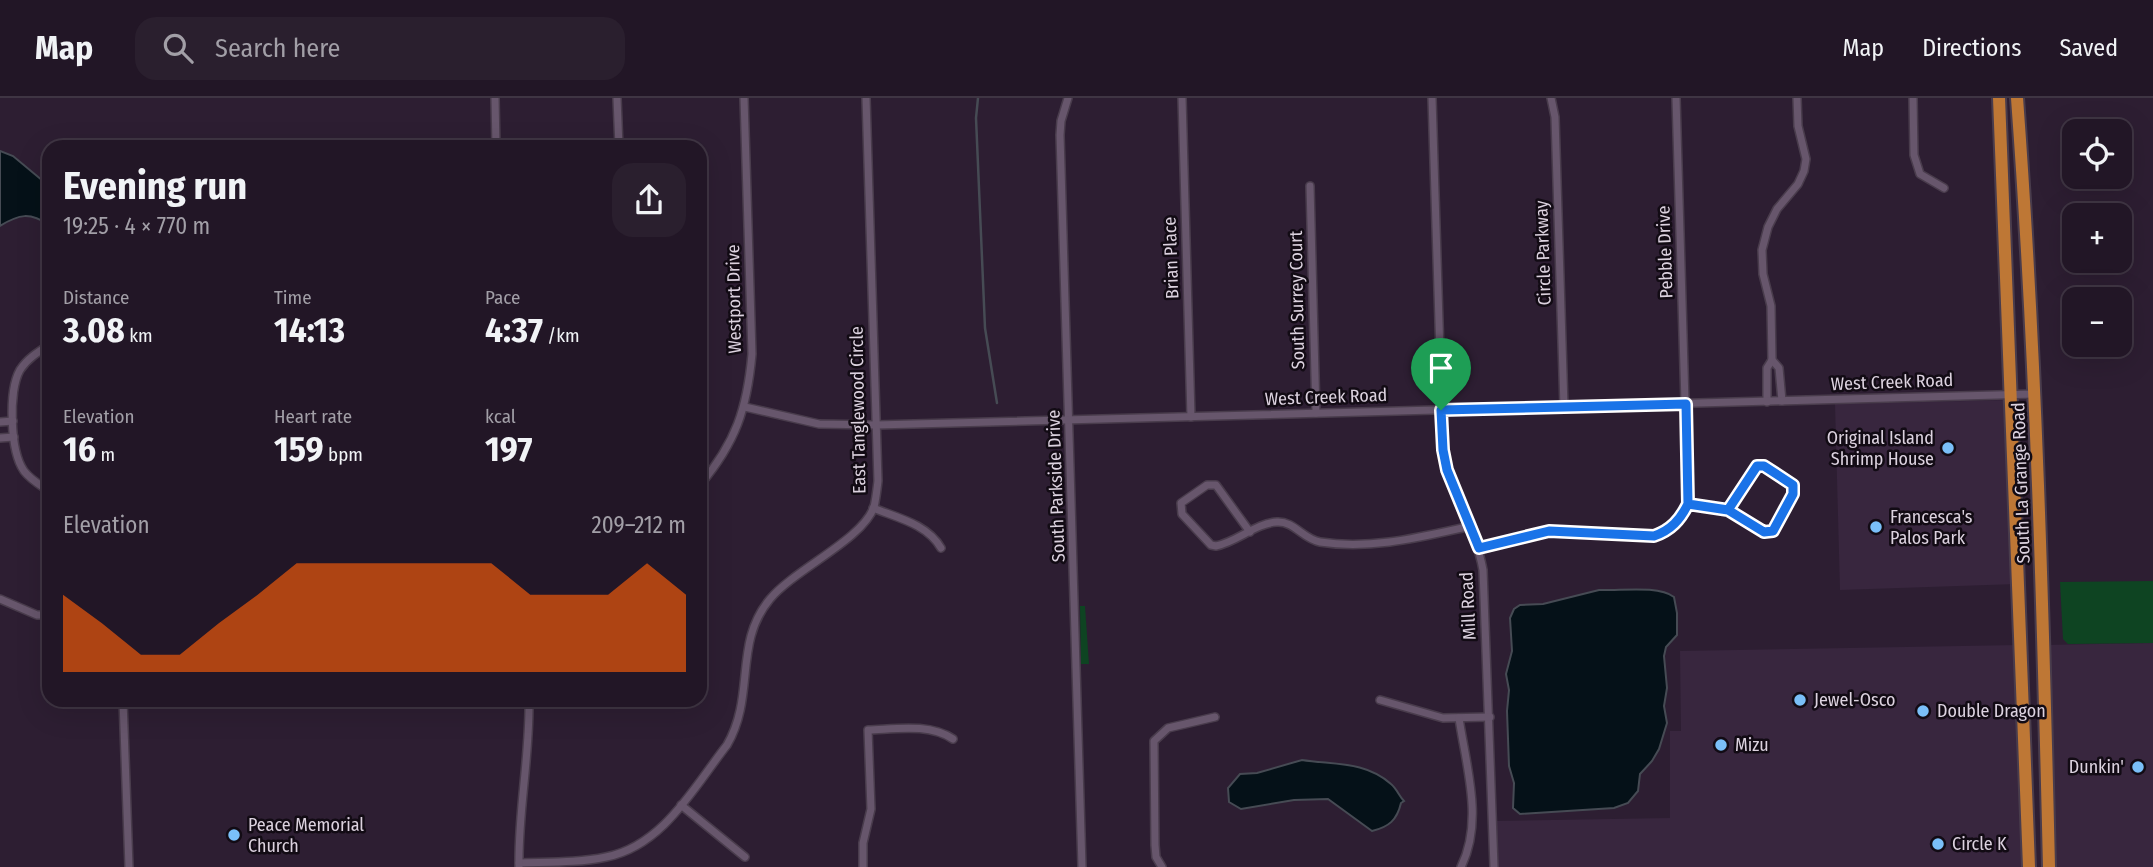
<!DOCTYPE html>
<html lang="en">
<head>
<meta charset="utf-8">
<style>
	body { margin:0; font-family:"Fira Sans Condensed",sans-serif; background:#2a1f2e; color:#f1f3f6; height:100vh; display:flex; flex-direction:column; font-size:26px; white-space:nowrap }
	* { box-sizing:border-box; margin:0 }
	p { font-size:23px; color:#a29fa7 }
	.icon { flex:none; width:38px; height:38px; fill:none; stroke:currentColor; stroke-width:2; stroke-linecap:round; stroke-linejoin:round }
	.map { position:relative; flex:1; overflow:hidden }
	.sheet { position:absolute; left:42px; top:42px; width:665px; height:567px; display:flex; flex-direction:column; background:#221626; border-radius:21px; box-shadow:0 7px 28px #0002,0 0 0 2px #3f3543 }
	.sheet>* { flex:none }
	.fabs { position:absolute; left:2062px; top:21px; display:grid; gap:14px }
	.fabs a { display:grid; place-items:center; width:70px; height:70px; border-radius:14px; background:#221626; box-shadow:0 7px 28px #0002,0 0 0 2px #3f3543; font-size:35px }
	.pin { position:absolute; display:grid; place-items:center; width:60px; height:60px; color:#fff; margin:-72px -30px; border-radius:50% 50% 50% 0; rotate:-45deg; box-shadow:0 0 7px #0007 }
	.pin .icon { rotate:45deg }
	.round { display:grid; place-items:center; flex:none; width:74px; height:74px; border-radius:21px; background:#2a1f2e }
	.overview { display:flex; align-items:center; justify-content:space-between; height:119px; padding:0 21px }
	h1 { font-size:38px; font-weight:700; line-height:52px }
	.metrics { display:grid; grid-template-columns:repeat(3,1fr); gap:10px; height:119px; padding:7px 21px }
	.metrics div { display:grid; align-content:center }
	.metrics b { font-size:35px; font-weight:700 }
	.metrics small { font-size:19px; font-weight:400 }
	.metrics p { font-size:19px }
	.chart { height:196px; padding:14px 21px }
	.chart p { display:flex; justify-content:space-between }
	.chart svg { width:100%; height:126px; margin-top:7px; fill:#ea580c; opacity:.7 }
	header { display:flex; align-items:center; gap:42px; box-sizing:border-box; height:98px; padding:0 35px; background:#221626; border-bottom:2px solid #3f3543 }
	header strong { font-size:33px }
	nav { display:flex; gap:38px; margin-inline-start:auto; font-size:24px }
	.search { width:490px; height:63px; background:#2a1f2e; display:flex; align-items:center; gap:18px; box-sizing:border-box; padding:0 24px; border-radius:21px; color:#a29fa7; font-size:26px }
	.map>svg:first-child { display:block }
</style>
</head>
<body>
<header>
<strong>Map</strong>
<div class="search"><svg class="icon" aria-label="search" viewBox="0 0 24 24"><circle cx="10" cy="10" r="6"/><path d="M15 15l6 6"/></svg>Search here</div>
<nav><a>Map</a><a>Directions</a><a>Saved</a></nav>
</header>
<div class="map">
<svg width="2153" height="769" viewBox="0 0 2153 769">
	<rect width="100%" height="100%" fill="#2d1e32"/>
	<g fill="#38263e">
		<path d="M2010,302l7,184 -177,6 -5,-186z"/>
		<path d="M2153,545v224h-102l-6,-222z"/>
		<path d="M2018,547l7,222h-527l-2,-46 174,-3v-87h11l-1,-80z"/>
	</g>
	<g fill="#0e4422">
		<path d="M2153,483v62l-85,1 -5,-5 -3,-57z"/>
		<path d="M1080,508h5l4,58h-8z"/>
	</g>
	<g fill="#051118" stroke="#464b54" stroke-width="2">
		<path d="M0,53l13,5 36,30v39c-19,-13 -30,-11 -49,1z"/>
		<path d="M1599,492c21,1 59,-5 75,7l3,16v22l-11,12 -2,9 3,32 -3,18 3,17 -8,26 -7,12 -12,13 -2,17 -10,12 -14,5 -94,6 -7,-6 1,-25 -5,-17 -2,-55 2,-21 -3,-16 6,-23 -2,-33 4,-9 6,-4 23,-1z"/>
		<path d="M1302,662c32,5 63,1 89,24 6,5 8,12 13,17l-3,2c-4,17 -12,24 -29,28l-44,-32 -34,1 -53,9 -12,-7 -1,-14 12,-14 17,-1z"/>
	</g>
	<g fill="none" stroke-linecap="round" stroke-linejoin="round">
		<path stroke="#464b54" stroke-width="2.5" d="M978,0l-2,20 9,210 12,75"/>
		<g stroke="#493c4c" stroke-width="10">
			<g id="minor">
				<path d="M495,0l1,49"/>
				<path d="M617,0l2,49"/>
				<path d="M1068,0l-7,23 -1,14 22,732"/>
				<path d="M1182,0l9,319"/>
				<path d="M1432,0l11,352c8,42 32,77 40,120l11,297"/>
				<path d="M1551,0l4,19 9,290"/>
				<path d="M1913,0l1,57 6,19 24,14"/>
				<path d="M1310,88l6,227"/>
				<path d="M49,247c-11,7 -22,14 -29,25 -12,21 -10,81 4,101 7,9 16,14 25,20"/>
				<path d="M1772,262l7,8 3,33"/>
				<path d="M1767,304v-34l5,-8 -1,-54 -8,-32 -1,-24 6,-23 9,-18 21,-25 6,-13 2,-12 -8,-33 -1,-28"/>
				<path d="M745,309l74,17 57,1 1159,-31"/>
				<path d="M0,324l13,-1"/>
				<path d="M0,340l14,-1"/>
				<path d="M700,387c36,-43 47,-76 52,-131l-8,-256"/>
				<path d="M1688,406l41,6 35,22 9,-1 20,-37v-9l-29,-19h-7l-28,44"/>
				<path d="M873,410c25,10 54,16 68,40"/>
				<path d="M1250,434l-34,-47h-9l-26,18 1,11 29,31 5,1c21,-4 40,-23 61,-24 17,-1 26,17 43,20 51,8 101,-5 151,-16"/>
				<path d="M1479,450l70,-17 106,5c16,-6 25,-16 33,-32l-12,-406"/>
				<path d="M0,501l37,16h12"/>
				<path d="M123,602l6,167"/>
				<path d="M1380,602l63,18 47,-1"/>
				<path d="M1459,620c7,48 25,103 2,149"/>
				<path d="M681,707l64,52"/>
				<path d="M519,765c29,-1 59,0 87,-6 57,-11 88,-70 121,-112 29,-50 6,-102 43,-146 25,-30 92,-59 104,-92 2,-8 3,-18 4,-26l-12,-383"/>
				<path d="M519,768c-1,-55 11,-110 10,-166"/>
				<path d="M863,769v-24l8,-34 -3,-79c28,-1 61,-7 85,9"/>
				<path d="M1162,769l-6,-10 -1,-12 -1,-104 14,-13 47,-11"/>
			</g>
		</g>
		<g stroke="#493c4c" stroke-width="16">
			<g id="trunk">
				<path d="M1999,0l30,769"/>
				<path d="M2017,0c19,256 26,512 32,769"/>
			</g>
		</g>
		<use href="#minor" stroke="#67566c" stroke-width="7"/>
		<use href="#trunk" stroke="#be7735" stroke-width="12"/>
	</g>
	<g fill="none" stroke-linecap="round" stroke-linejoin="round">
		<g stroke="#fff" stroke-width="14">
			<path id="route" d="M1441,312l2,40 4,20 32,78 70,-17 105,5c17,-6 26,-16 34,-32l40,6 29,-44h7l29,19v9l-20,37 -9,1 -36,-22 -40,-6 -2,-100 -245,6"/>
		</g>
		<use href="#route" stroke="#1a73e8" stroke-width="9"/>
	</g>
	<g fill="#7abff8" stroke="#120b14" stroke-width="2.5">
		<circle cx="1948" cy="350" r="7"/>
		<circle cx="1876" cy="429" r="7"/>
		<circle cx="1800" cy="602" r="7"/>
		<circle cx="1923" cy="613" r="7"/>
		<circle cx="1721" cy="647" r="7"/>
		<circle cx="2138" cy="669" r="7"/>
		<circle cx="234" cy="737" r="7"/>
		<circle cx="1938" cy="746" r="7"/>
	</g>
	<g text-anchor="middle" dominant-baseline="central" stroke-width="5" stroke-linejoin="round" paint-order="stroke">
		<g font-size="18" fill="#dcd2df" stroke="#120b14">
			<text transform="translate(1665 154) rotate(-92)">Pebble Drive</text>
			<text transform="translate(1543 155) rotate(-92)">Circle Parkway</text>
			<text transform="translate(1171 160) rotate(-92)">Brian Place</text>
			<text transform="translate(734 201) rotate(-91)">Westport Drive</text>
			<text transform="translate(1297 202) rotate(-91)">South Surrey Court</text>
			<text transform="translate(1892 284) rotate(-2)">West Creek Road</text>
			<text transform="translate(1326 299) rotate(-2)">West Creek Road</text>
			<text transform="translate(858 312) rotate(-91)">East Tanglewood Circle</text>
			<text transform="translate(2021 385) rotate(-92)">South La Grange Road</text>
			<text transform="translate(1056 388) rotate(-92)">South Parkside Drive</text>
			<text transform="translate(1468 508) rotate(-93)">Mill Road</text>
		</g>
		<g font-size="18" fill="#dcd2df" stroke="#120b14" text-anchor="start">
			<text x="1934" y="340" text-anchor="end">Original Island<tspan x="1934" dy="21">Shrimp House</tspan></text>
			<text x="1890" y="419">Francesca's<tspan x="1890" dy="21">Palos Park</tspan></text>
			<text x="1814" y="602">Jewel-Osco</text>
			<text x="1937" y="613">Double Dragon</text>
			<text x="1735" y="647">Mizu</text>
			<text x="2124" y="669" text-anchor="end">Dunkin'</text>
			<text x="248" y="727">Peace Memorial<tspan x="248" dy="21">Church</tspan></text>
			<text x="1952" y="746">Circle K</text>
		</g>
	</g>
</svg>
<div class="fabs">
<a><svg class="icon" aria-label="locate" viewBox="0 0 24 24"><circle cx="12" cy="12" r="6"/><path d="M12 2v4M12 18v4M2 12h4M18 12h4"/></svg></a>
<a>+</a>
<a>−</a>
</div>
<div class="pin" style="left:1441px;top:312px;background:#1e9e55"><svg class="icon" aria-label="arrive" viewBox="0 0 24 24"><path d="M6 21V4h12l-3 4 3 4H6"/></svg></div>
<section class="sheet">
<div class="overview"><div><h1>Evening run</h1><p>19:25 · 4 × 770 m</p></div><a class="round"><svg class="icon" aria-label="share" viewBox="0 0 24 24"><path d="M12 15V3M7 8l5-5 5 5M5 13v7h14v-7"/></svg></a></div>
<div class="metrics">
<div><p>Distance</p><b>3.08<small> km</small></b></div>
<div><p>Time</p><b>14:13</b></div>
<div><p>Pace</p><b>4:37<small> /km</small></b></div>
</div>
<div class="metrics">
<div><p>Elevation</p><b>16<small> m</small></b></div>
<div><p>Heart rate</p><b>159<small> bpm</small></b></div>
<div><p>kcal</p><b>197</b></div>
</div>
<div class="chart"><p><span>Elevation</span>209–212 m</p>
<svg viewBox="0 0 160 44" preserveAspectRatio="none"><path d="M0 44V17L10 27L20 38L30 38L40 27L50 17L60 6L70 6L80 6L90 6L100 6L110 6L120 17L130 17L140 17L150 6L160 17V44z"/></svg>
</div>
</section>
</div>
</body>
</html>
